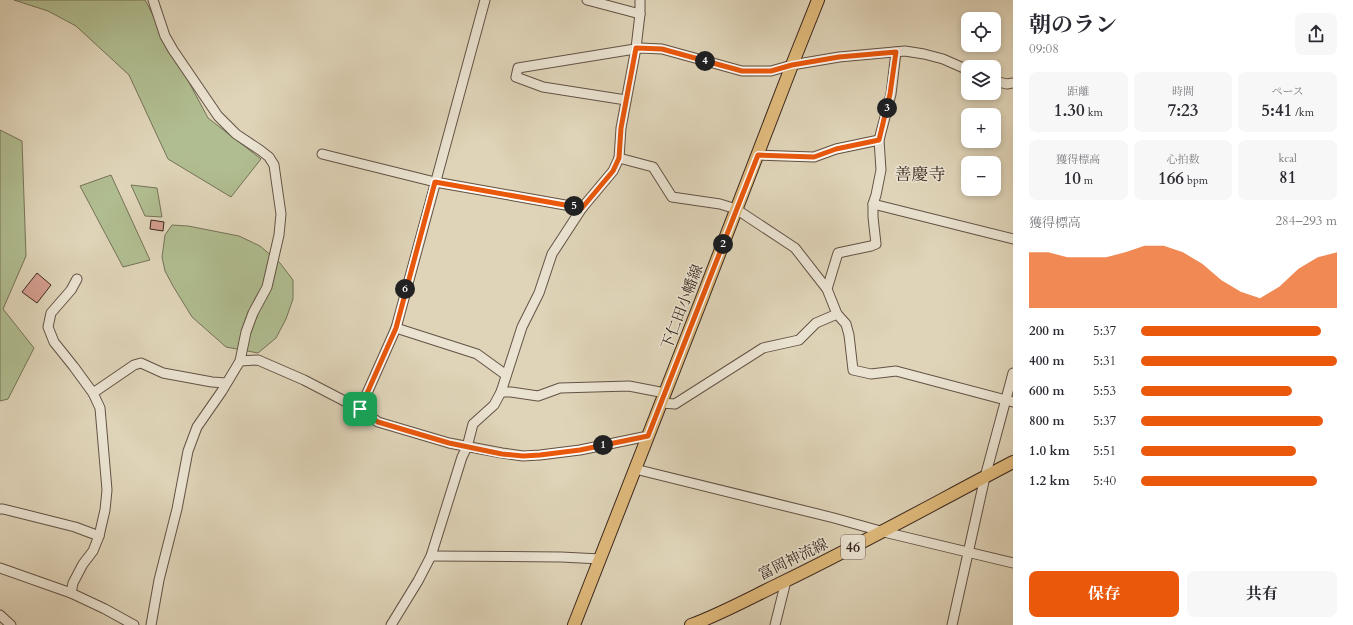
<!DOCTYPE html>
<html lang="ja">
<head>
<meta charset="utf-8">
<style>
	body { margin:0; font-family:Cardo,"Noto Serif JP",serif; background:#f7f7f7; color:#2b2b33; height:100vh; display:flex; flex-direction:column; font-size:15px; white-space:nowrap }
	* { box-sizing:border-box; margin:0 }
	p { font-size:13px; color:#7c7c81 }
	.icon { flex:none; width:22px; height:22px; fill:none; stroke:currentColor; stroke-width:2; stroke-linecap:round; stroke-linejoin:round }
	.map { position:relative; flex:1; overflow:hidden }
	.panel { display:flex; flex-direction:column; background:#fff; width:340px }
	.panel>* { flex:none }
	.tools { position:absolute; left:961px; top:12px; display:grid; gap:8px }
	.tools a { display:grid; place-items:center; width:40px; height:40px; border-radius:8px; background:#fff; box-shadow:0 2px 6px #0003; font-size:20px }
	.pin { position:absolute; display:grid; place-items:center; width:34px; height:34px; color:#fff; margin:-17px; border-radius:8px; box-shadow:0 2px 6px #0006 }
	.km { position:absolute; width:20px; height:20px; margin:-10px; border-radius:50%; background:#222; color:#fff; font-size:11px; line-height:20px; text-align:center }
	.round { display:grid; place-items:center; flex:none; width:42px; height:42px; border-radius:8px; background:#f7f7f7 }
	.overview { display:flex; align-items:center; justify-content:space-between; height:68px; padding:0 16px }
	h1 { font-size:22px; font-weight:700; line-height:30px }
	.figures { display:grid; grid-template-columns:repeat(3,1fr); gap:6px; height:68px; padding:4px 16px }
	.figures div { display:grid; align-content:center; border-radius:8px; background:#f7f7f7; text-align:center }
	.figures b { font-size:17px; font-weight:700 }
	.figures small { font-size:11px; font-weight:400 }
	.figures p { font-size:11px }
	.chart { height:112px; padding:8px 16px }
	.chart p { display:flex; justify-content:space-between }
	.chart svg { width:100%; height:72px; margin-top:4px; fill:#ea580c; opacity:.7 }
	.action { display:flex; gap:8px; margin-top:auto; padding:8px 16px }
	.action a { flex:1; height:46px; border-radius:8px; background:#ea580c; color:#fff; font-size:16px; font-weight:700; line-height:46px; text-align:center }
	.action a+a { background:#f7f7f7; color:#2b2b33 }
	ul { padding:0 16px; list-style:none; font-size:13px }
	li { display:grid; grid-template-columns:64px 48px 1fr; align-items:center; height:30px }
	li i { height:10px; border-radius:5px; background:#ea580c }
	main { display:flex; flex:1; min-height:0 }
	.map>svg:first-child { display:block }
</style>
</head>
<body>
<main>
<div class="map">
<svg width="1013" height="625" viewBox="0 0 1013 625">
	<rect width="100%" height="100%" fill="#dfd4b8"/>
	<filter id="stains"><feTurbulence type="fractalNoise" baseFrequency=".005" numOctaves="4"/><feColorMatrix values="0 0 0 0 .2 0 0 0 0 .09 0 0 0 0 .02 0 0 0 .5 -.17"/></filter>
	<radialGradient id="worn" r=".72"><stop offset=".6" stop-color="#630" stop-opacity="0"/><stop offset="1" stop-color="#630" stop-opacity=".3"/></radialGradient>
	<g fill="#b0bd90" stroke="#757258">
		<path d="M14,0h131l63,118 53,41 -30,38 -63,-38 -39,-84 -53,-49 -28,-15z"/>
		<path d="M0,130l22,11 4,115 -23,53 31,39 -26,51 -8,2z"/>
		<path d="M111,175l39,85 -27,7 -43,-81z"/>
		<path d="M131,185l26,3 5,29 -17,-1z"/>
		<path d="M172,225l16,1 51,10 21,10 20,17 13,17v19l-7,20 -10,19 -18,15 -32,-6 -34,-30 -19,-31 -8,-15 -3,-14 3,-22z"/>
	</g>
	<g fill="#d59e90" stroke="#3a271f">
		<path d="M151,220l13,2 -1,9 -13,-2z"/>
		<path d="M37,273l14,12 -14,18 -15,-11z"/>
	</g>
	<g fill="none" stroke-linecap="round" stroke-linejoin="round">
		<g stroke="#635245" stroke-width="11">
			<g id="minor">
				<path d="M587,0l53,14"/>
				<path d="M994,81l13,3 6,-1"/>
				<path d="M626,100l-83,-13 -27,-10 2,-9 123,-20 21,1 80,22h29l21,-6 47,-8 66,-6 19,3 19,5 25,11"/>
				<path d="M322,154l113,28 147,26"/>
				<path d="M758,155l56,2 22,-8 43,-9"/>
				<path d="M619,158l34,9 19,30 48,7 16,5 59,39 32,41 10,25 9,10 3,11 4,35 18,4 25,-3 117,31"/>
				<path d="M873,204l140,35"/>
				<path d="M827,289l11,-36 33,-7 5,-2 -3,-27v-13l3,-9 5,-25 -2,-30 12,-46 5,-42"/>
				<path d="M396,328l81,26 29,21"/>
				<path d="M240,361l18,-1 46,20 56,29 18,13 71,21 53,10 21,3 17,-1 40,-5 68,-14"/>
				<path d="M501,392h10l27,4 22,-8 69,-2 36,7"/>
				<path d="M93,393l41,-28 7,-2 22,10 49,9 14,1"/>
				<path d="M661,403l14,1 88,-56 36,-8 17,-17 21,-9"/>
				<path d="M360,409l36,-81 89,-328"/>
				<path d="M635,469l199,49 50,14 129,31"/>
				<path d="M0,509h3l72,18 24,9"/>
				<path d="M431,556l130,1 39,2"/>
				<path d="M0,568l71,25 34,16 29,16"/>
				<path d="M71,593l2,-10 10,-19 10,-13 6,-15 6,-26 2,-20 -7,-82 -7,-15 -19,-26 -20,-25 -6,-15 3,-14 20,-23 6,-11"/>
				<path d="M0,615l11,10"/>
				<path d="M151,625l8,-45 18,-71 11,-58 9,-24 25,-36 18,-30 6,-29 7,-19 14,-26 12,-52 2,-21 -7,-49 -5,-8 -9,-7 -24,-16 -18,-18 -45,-66 -8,-14 -12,-36"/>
				<path d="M391,625l27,-44 13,-25 31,-99 5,-10 6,-23 21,-19 7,-13 21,-65 17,-34 13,-39 30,-46 31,-37 6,-13 2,-30 15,-80 4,-34v-14"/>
				<path d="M775,625l11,-44"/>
				<path d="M952,625l33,-148 28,-104"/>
			</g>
		</g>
		<g stroke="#3a271f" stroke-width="14">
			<g id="major">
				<path d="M574,625l127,-324 91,-236 26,-65"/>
				<path d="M691,625c30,-11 59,-27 88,-41 79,-38 156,-81 234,-122"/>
			</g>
		</g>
		<use href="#minor" stroke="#eae3d1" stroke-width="9"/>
		<use href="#major" stroke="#e0ba7c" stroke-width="12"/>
	</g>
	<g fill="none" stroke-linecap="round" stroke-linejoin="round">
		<g stroke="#fff" stroke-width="8">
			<path id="route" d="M636,48l26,1 80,22h29l21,-6 47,-8 57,-5 -6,42 -11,46 -43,9 -22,8 -56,-2 -110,281 -68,14 -40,5 -17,1 -21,-2 -53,-11 -71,-21 -18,-13 36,-81 39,-146 147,26 31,-37 6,-13 2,-30z"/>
		</g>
		<use href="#route" stroke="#ea580c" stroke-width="5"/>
	</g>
	<g text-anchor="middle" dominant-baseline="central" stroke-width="3" stroke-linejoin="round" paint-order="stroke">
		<rect fill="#eae3d1" stroke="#6f5f54" stroke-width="1" x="841" y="535" width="24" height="24" rx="3"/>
		<g font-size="14" font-weight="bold" fill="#3a271f">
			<text x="853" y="547">46</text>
		</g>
		<g font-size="15" fill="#3a271f" stroke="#eae3d1">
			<text transform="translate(682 307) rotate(-69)">下仁田小幡線</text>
			<text transform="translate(793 559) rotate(-26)">富岡神流線</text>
		</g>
		<g font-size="17" fill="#3a271f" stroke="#eae3d1">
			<text x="920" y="174">善慶寺</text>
		</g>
	</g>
	<rect width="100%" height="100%" filter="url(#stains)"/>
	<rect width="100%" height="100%" fill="url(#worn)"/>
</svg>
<div class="tools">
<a><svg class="icon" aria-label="locate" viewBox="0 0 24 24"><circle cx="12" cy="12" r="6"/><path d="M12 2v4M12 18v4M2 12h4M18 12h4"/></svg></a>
<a><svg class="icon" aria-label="layers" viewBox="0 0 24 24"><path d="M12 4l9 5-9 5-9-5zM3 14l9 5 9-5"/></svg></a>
<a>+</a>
<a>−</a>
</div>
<div class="pin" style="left:360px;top:409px;background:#1e9e55"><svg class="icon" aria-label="arrive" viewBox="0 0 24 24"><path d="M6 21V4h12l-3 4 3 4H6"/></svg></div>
<b class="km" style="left:603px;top:445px">1</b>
<b class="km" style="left:723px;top:244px">2</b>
<b class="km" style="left:887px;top:108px">3</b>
<b class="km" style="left:705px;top:61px">4</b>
<b class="km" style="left:574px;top:206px">5</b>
<b class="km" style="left:405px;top:289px">6</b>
</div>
<section class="panel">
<div class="overview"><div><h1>朝のラン</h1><p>09:08</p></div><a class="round"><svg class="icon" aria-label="share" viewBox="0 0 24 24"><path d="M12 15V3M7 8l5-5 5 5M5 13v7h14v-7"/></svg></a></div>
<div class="figures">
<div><p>距離</p><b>1.30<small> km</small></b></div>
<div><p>時間</p><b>7:23</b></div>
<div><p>ペース</p><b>5:41<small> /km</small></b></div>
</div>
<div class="figures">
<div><p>獲得標高</p><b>10<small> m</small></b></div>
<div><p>心拍数</p><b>166<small> bpm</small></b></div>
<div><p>kcal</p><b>81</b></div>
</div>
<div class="chart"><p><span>獲得標高</span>284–293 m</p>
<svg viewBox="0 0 160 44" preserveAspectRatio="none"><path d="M0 44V10L10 10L20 13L30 13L40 13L50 10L60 6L70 6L80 10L90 17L100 27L110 34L120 38L130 31L140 20L150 13L160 10V44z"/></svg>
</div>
<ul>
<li><b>200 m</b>5:37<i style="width:92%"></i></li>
<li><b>400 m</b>5:31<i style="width:100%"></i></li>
<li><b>600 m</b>5:53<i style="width:77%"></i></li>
<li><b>800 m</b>5:37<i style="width:93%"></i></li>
<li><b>1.0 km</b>5:51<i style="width:79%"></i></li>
<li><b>1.2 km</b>5:40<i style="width:90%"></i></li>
</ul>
<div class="action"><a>保存</a><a>共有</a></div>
</section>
</main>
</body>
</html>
